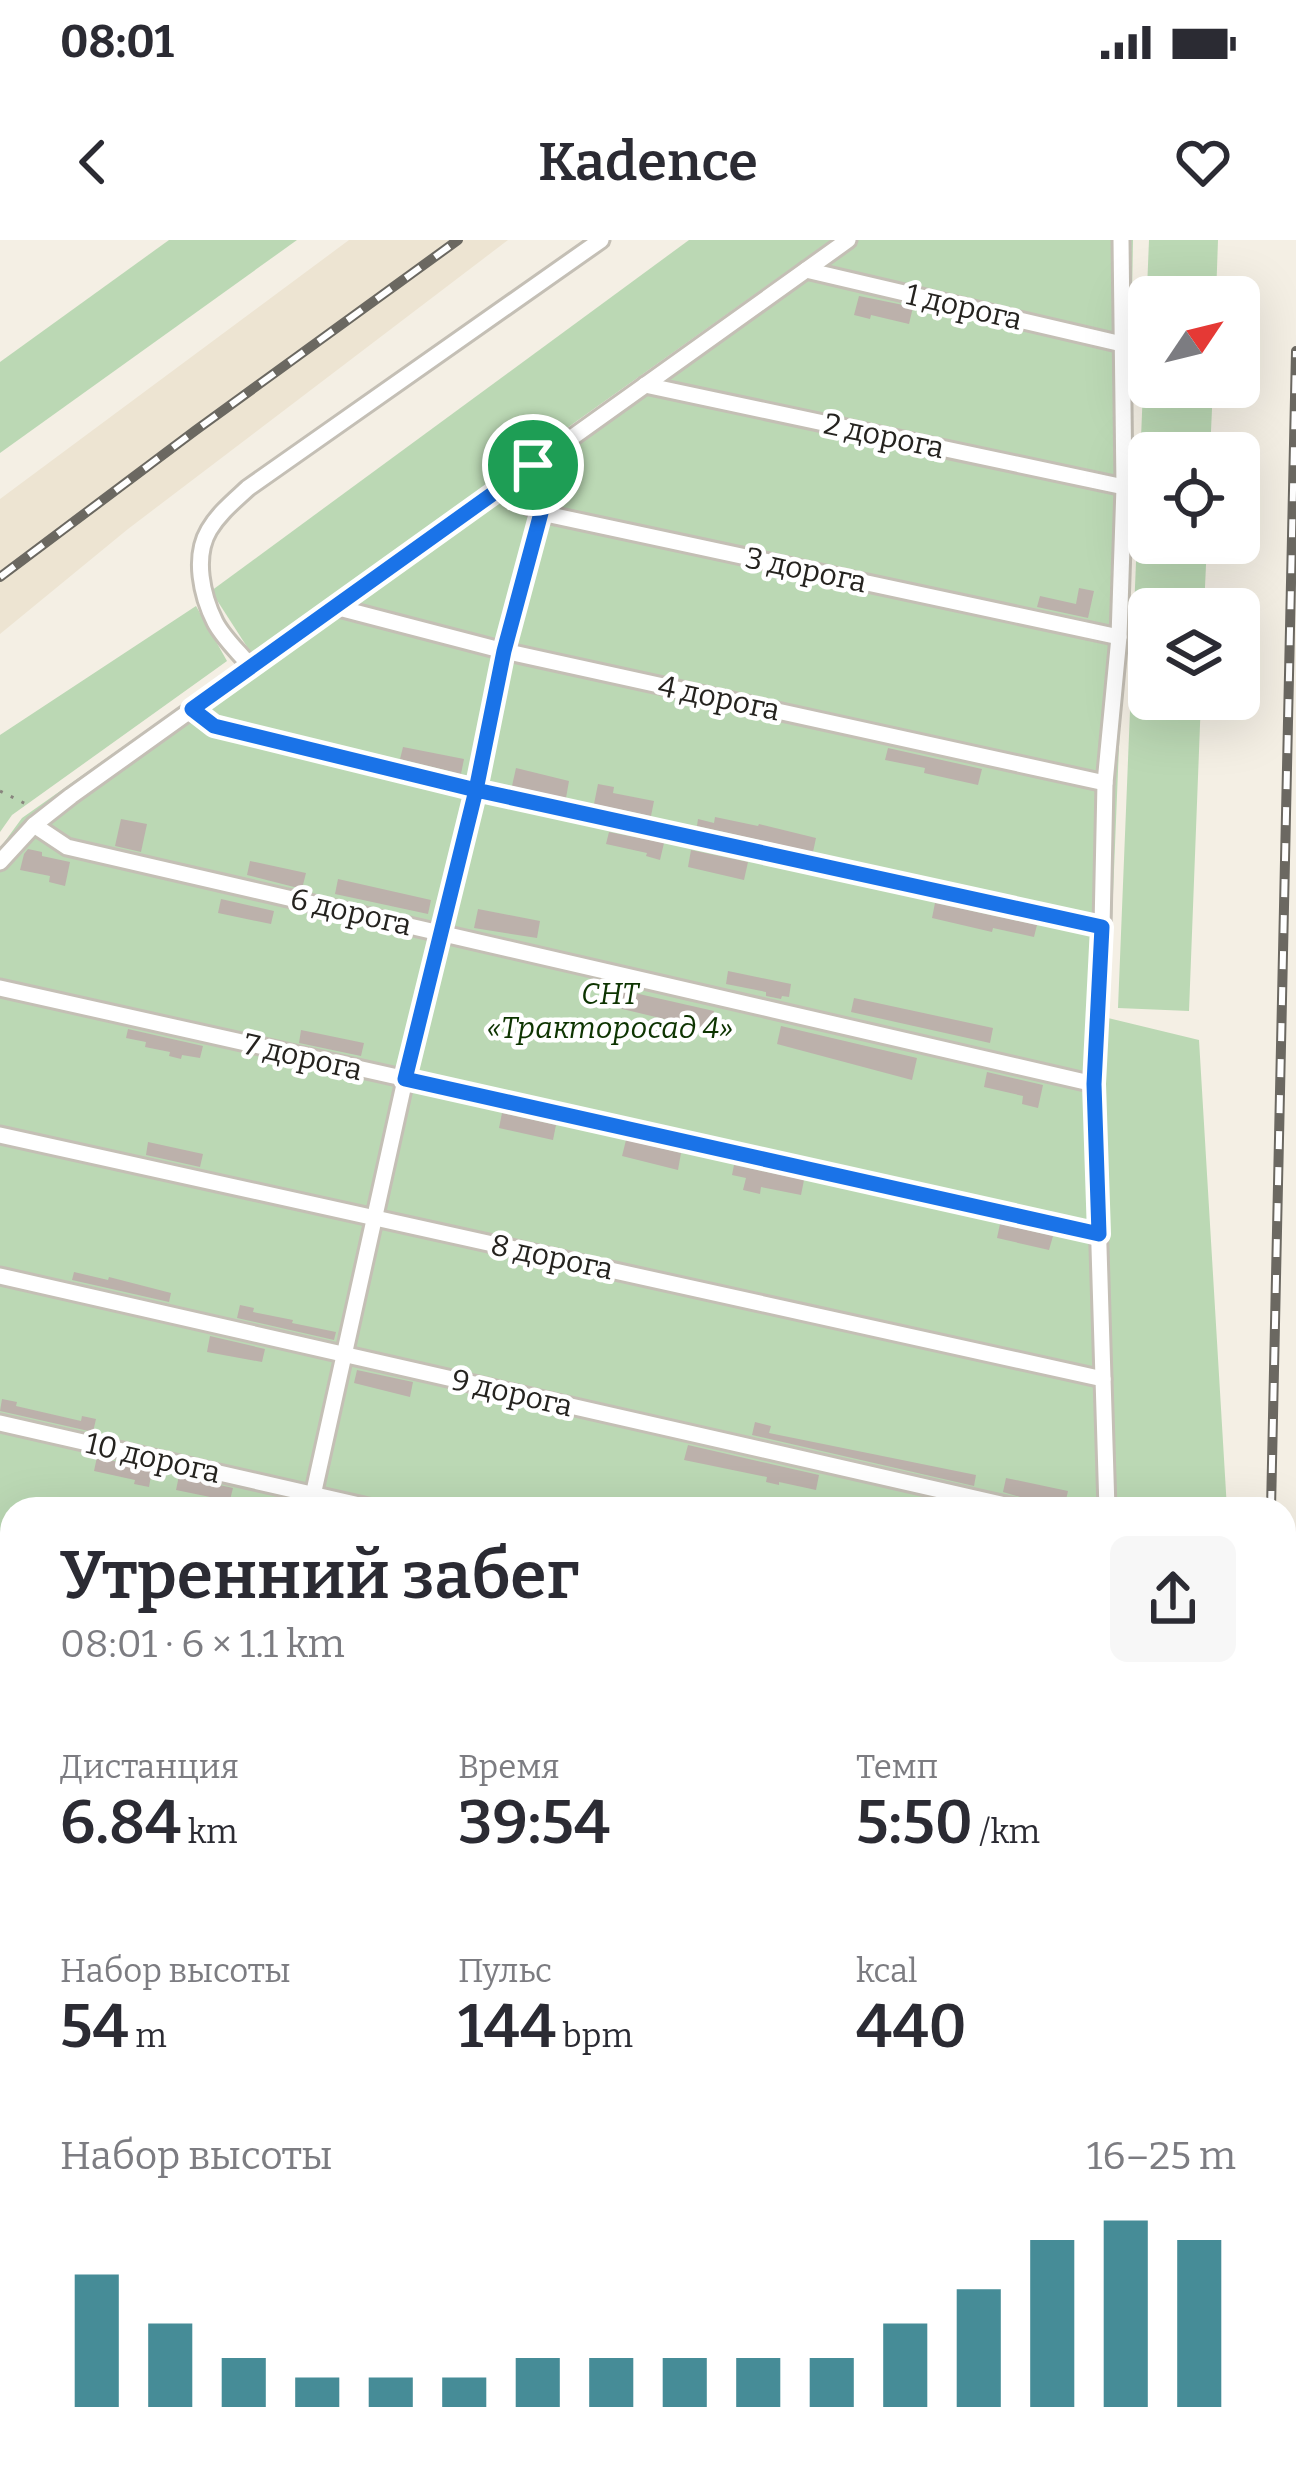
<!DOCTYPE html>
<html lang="ru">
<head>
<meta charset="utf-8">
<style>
	body { margin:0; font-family:Bitter,serif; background:#f7f7f7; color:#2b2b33; height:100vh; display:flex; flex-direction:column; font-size:45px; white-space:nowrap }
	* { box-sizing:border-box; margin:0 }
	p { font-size:39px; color:#7c7c81 }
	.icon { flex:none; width:66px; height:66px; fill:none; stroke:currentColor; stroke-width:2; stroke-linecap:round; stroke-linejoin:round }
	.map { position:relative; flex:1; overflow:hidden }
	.side { position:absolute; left:0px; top:1257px; width:1296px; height:972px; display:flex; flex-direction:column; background:#fff; border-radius:36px 36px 0 0; box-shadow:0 12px 48px #0002 }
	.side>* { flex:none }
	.needle { width:78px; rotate:55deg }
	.fabs { position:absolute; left:1128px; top:36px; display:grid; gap:24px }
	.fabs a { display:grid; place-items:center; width:132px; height:132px; border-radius:18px; background:#fff; box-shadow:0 12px 48px #0002; font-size:60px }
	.pin { position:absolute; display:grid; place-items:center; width:102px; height:102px; color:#fff; margin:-51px; border:6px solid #fff; border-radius:50%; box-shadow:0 3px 12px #0007 }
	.round { display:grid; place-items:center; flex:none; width:126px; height:126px; border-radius:18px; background:#f7f7f7 }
	.headline { display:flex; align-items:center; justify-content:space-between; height:204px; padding:0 60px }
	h1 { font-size:66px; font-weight:600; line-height:90px }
	.figures { display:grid; grid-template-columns:repeat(3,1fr); gap:18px; height:204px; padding:12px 60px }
	.figures div { display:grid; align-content:center }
	.figures b { font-size:60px; font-weight:600 }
	.figures small { font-size:33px; font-weight:400 }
	.figures p { font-size:33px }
	.chart { height:336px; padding:24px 60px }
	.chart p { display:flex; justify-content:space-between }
	.chart svg { width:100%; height:216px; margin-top:12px; stroke:#468c97; stroke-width:6 }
	.status { display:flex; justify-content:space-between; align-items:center; height:84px; padding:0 60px; background:#fff; direction:ltr }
	.status svg { height:33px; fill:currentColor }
	header { display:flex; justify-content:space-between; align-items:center; height:156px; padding:0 60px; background:#fff; font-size:54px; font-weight:600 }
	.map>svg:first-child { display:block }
</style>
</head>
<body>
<div class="status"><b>08:01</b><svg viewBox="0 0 49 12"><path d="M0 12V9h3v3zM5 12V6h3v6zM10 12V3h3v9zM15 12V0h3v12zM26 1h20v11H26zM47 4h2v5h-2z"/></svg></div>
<header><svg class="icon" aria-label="back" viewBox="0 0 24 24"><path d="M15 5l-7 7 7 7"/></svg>Kadence<svg class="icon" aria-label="heart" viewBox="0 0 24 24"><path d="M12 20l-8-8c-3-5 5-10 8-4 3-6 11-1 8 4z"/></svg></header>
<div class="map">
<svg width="1296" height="2229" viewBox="0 0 1296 2229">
	<rect width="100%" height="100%" fill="#f4efe4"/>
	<path fill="#ede4d2" d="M349,0h159l-380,289 -128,105v-135z"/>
	<g fill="#bbd8b4">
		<path d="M169,0h128l-297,213v-91z"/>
		<path d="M689,0h142l-580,413 -40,-62z"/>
		<path d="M840,0h293l-5,284 -20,494 91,22 28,469h-1215v948h1208v12h-1220v-1621l22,-30z"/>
		<path d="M1149,0h69l-2,57h-67v90h64l-3,66h-61v90h58l-3,66h-55v90h52l-12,312 -71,-3z"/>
		<path d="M196,366l31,55 -215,154 -12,17v-97z"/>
	</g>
	<g fill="#bcb1ab">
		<path d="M859,56l54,11 -4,17 -38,-9 -1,4 -16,-4z"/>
		<path d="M1079,348l15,3 -6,27 -51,-11 3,-11 36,8z"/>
		<path d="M403,507l61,12 -3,15 -61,-15z"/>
		<path d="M888,508l94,21 -4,16 -54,-12 1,-5 -40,-8z"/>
		<path d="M516,528l53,13 -3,17 -54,-12z"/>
		<path d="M598,544l16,3 -1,6 41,8 -3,15 -57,-12z"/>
		<path d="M715,577l43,9 1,-2 57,14 -3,14 -116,-26 1,-7 16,4z"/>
		<path d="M121,579l26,5 -6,28 -26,-6z"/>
		<path d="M609,592l55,11 -4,17 -14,-4 1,-3 -41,-9z"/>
		<path d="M28,609l14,3v4l28,6 -5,24 -16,-4 1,-6 -30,-6 4,-16z"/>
		<path d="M691,610l57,12 -4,18 -56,-13z"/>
		<path d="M250,621l56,12 -4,16 -55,-14z"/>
		<path d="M338,639l93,21 -3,14 -93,-20z"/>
		<path d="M221,659l53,12 -3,13 -53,-11z"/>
		<path d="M935,663l102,22 -3,12 -41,-9 -1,4 -60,-14z"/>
		<path d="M478,669l62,12 -3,17 -63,-10z"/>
		<path d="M728,731l63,13 -2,13 -7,-1 -1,3 -15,-3v-4l-40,-8z"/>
		<path d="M617,749l97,22 -4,19 -96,-23z"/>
		<path d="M854,758l139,30 -3,15 -139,-31z"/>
		<path d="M781,786l136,32 -5,22 -135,-36z"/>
		<path d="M128,789l75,17 -3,12 -18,-3 -1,4 -12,-3 1,-4 -25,-5 1,-5 -20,-4z"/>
		<path d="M301,790l63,13 -3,13 -62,-13z"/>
		<path d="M987,832l56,13 -5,23 -16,-4 1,-8 -39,-9z"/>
		<path d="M502,873l54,12 -3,15 -54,-12z"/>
		<path d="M626,900l55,13 -3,17 -56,-14z"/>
		<path d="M148,902l55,12 -3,13 -54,-12z"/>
		<path d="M734,925l70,15 -3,15 -40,-8 -1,7 -17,-4 3,-12 -14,-3z"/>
		<path d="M1000,984l53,12 -4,14 -52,-12z"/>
		<path d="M74,1032l34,8 1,-3 62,16 -2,9 -97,-22z"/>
		<path d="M240,1065l14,3 -1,4 40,8 -1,3 44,9 -2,8 -97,-22z"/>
		<path d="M210,1096l55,13 -3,13 -55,-10z"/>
		<path d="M357,1130l56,12 -3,15 -56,-14z"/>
		<path d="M2,1159l15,3 -1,4 65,15 1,-5 14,3 -3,13 -93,-21z"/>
		<path d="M755,1182l16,4 -2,7 207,42 -2,11 -222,-51z"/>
		<path d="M688,1205l131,30 -3,15 -37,-8v3l-13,-3 1,-5 -83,-17z"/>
		<path d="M97,1217l55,13 -3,17 -15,-3 1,-4 -41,-9z"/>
		<path d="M179,1236l54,12 -4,16 -14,-3v-3l-39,-8z"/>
		<path d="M1006,1238l62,13 -4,18 -27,-4 -2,4 -5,-9 -27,-8z"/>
	</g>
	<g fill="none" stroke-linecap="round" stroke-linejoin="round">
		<g stroke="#c4bfb5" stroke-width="14">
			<path id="service" d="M0,2221l34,8"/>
		</g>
		<g stroke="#c4bfb5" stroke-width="21">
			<g id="minor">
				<path d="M806,30l316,74"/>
				<path d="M645,145l479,102"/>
				<path d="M499,249l42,24 578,124"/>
				<path d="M335,367l169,44 601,132"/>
				<path d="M251,427c-11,-14 -28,-29 -36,-45 -13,-26 -22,-65 -6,-92 10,-17 25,-29 39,-42l353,-248"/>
				<path d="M192,469l22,17 261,64 627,137"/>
				<path d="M34,585l33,22 1027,237"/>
				<path d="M0,622l34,-37 37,-29 777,-556"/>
				<path d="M0,748l1099,246"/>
				<path d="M0,895l1103,244"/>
				<path d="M0,1036l1023,233"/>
				<path d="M0,1183l377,86"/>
				<path d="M310,1269l95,-429 70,-290 29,-139 37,-138 -8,-48"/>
				<path d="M1107,1269l-13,-425 8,-157 3,-144 14,-146 5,-150 -3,-247"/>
				<path d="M0,1331l12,3"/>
				<path d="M0,1484l12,2"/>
				<path d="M0,1637l12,3"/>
				<path d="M0,1784l12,3"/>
				<path d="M0,1930l12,2"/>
				<path d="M0,2075l12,3"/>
				<path d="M628,2217l53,12"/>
				<path d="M1085,2217v12"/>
				<path d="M90,2229l3,-12"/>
			</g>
		</g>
		<path stroke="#89857e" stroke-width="3" stroke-dasharray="3 9" stroke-linecap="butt" d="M0,551l30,15"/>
		<use href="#service" stroke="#fff" stroke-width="8"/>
		<use href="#minor" stroke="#fff" stroke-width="15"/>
		<g stroke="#6b6861" stroke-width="10">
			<g id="rail">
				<path d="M0,337l196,-147 262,-190"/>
				<path d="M1271,1269l25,-1158"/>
				<path d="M1253,2229v-12"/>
			</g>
		</g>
		<use href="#rail" stroke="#fff" stroke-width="6" stroke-dasharray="18" stroke-linecap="butt"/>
	</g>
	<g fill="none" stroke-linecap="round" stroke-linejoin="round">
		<g stroke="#fff" stroke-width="24">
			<path id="route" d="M533,225l-341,244 22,17 262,64 -71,289 694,155 -5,-150 8,-157 -626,-137 28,-139 37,-138 -8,-48"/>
		</g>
		<use href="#route" stroke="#1a73e8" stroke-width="15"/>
	</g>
	<g text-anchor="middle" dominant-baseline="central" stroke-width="9" stroke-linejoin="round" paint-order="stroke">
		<g font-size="30" fill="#25231f" stroke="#fff">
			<text transform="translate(964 67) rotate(13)">1 дорога</text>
			<text transform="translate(884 196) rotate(12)">2 дорога</text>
			<text transform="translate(806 330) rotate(12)">3 дорога</text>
			<text transform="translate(719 458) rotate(12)">4 дорога</text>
			<text transform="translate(351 672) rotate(13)">6 дорога</text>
			<text transform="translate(303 817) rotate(13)">7 дорога</text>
			<text transform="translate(552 1017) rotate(12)">8 дорога</text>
			<text transform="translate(512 1153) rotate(13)">9 дорога</text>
			<text transform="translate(153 1218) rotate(13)">10 дорога</text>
		</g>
		<g font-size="30" font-style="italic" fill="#0d3401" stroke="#fff">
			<text x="610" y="754">СНТ<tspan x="610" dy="34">«Тракторосад 4»</tspan></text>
		</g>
	</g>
</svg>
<div class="fabs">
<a><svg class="needle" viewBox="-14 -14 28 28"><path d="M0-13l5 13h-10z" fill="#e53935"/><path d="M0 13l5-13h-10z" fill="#7c7c81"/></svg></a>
<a><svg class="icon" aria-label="locate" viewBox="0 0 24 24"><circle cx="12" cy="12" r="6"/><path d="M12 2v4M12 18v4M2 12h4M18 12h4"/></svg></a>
<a><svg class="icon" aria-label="layers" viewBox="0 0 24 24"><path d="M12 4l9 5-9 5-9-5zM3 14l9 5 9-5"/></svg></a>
</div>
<div class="pin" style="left:533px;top:225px;background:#1e9e55"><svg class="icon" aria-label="arrive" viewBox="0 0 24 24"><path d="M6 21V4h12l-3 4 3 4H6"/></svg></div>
<section class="side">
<div class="headline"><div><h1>Утренний забег</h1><p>08:01 · 6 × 1.1 km</p></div><a class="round"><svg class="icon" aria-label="share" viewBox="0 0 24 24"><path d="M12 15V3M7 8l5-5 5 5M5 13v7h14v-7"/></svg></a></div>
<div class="figures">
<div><p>Дистанция</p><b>6.84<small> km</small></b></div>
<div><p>Время</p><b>39:54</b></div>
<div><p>Темп</p><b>5:50<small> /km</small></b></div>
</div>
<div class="figures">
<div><p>Набор высоты</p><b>54<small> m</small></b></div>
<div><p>Пульс</p><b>144<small> bpm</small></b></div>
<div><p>kcal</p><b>440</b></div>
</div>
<div class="chart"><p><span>Набор высоты</span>16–25 m</p>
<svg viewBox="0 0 160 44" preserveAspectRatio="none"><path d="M5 44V17M15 44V27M25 44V34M35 44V38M45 44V38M55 44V38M65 44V34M75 44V34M85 44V34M95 44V34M105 44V34M115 44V27M125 44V20M135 44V10M145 44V6M155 44V10"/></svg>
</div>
</section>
</div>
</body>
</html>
